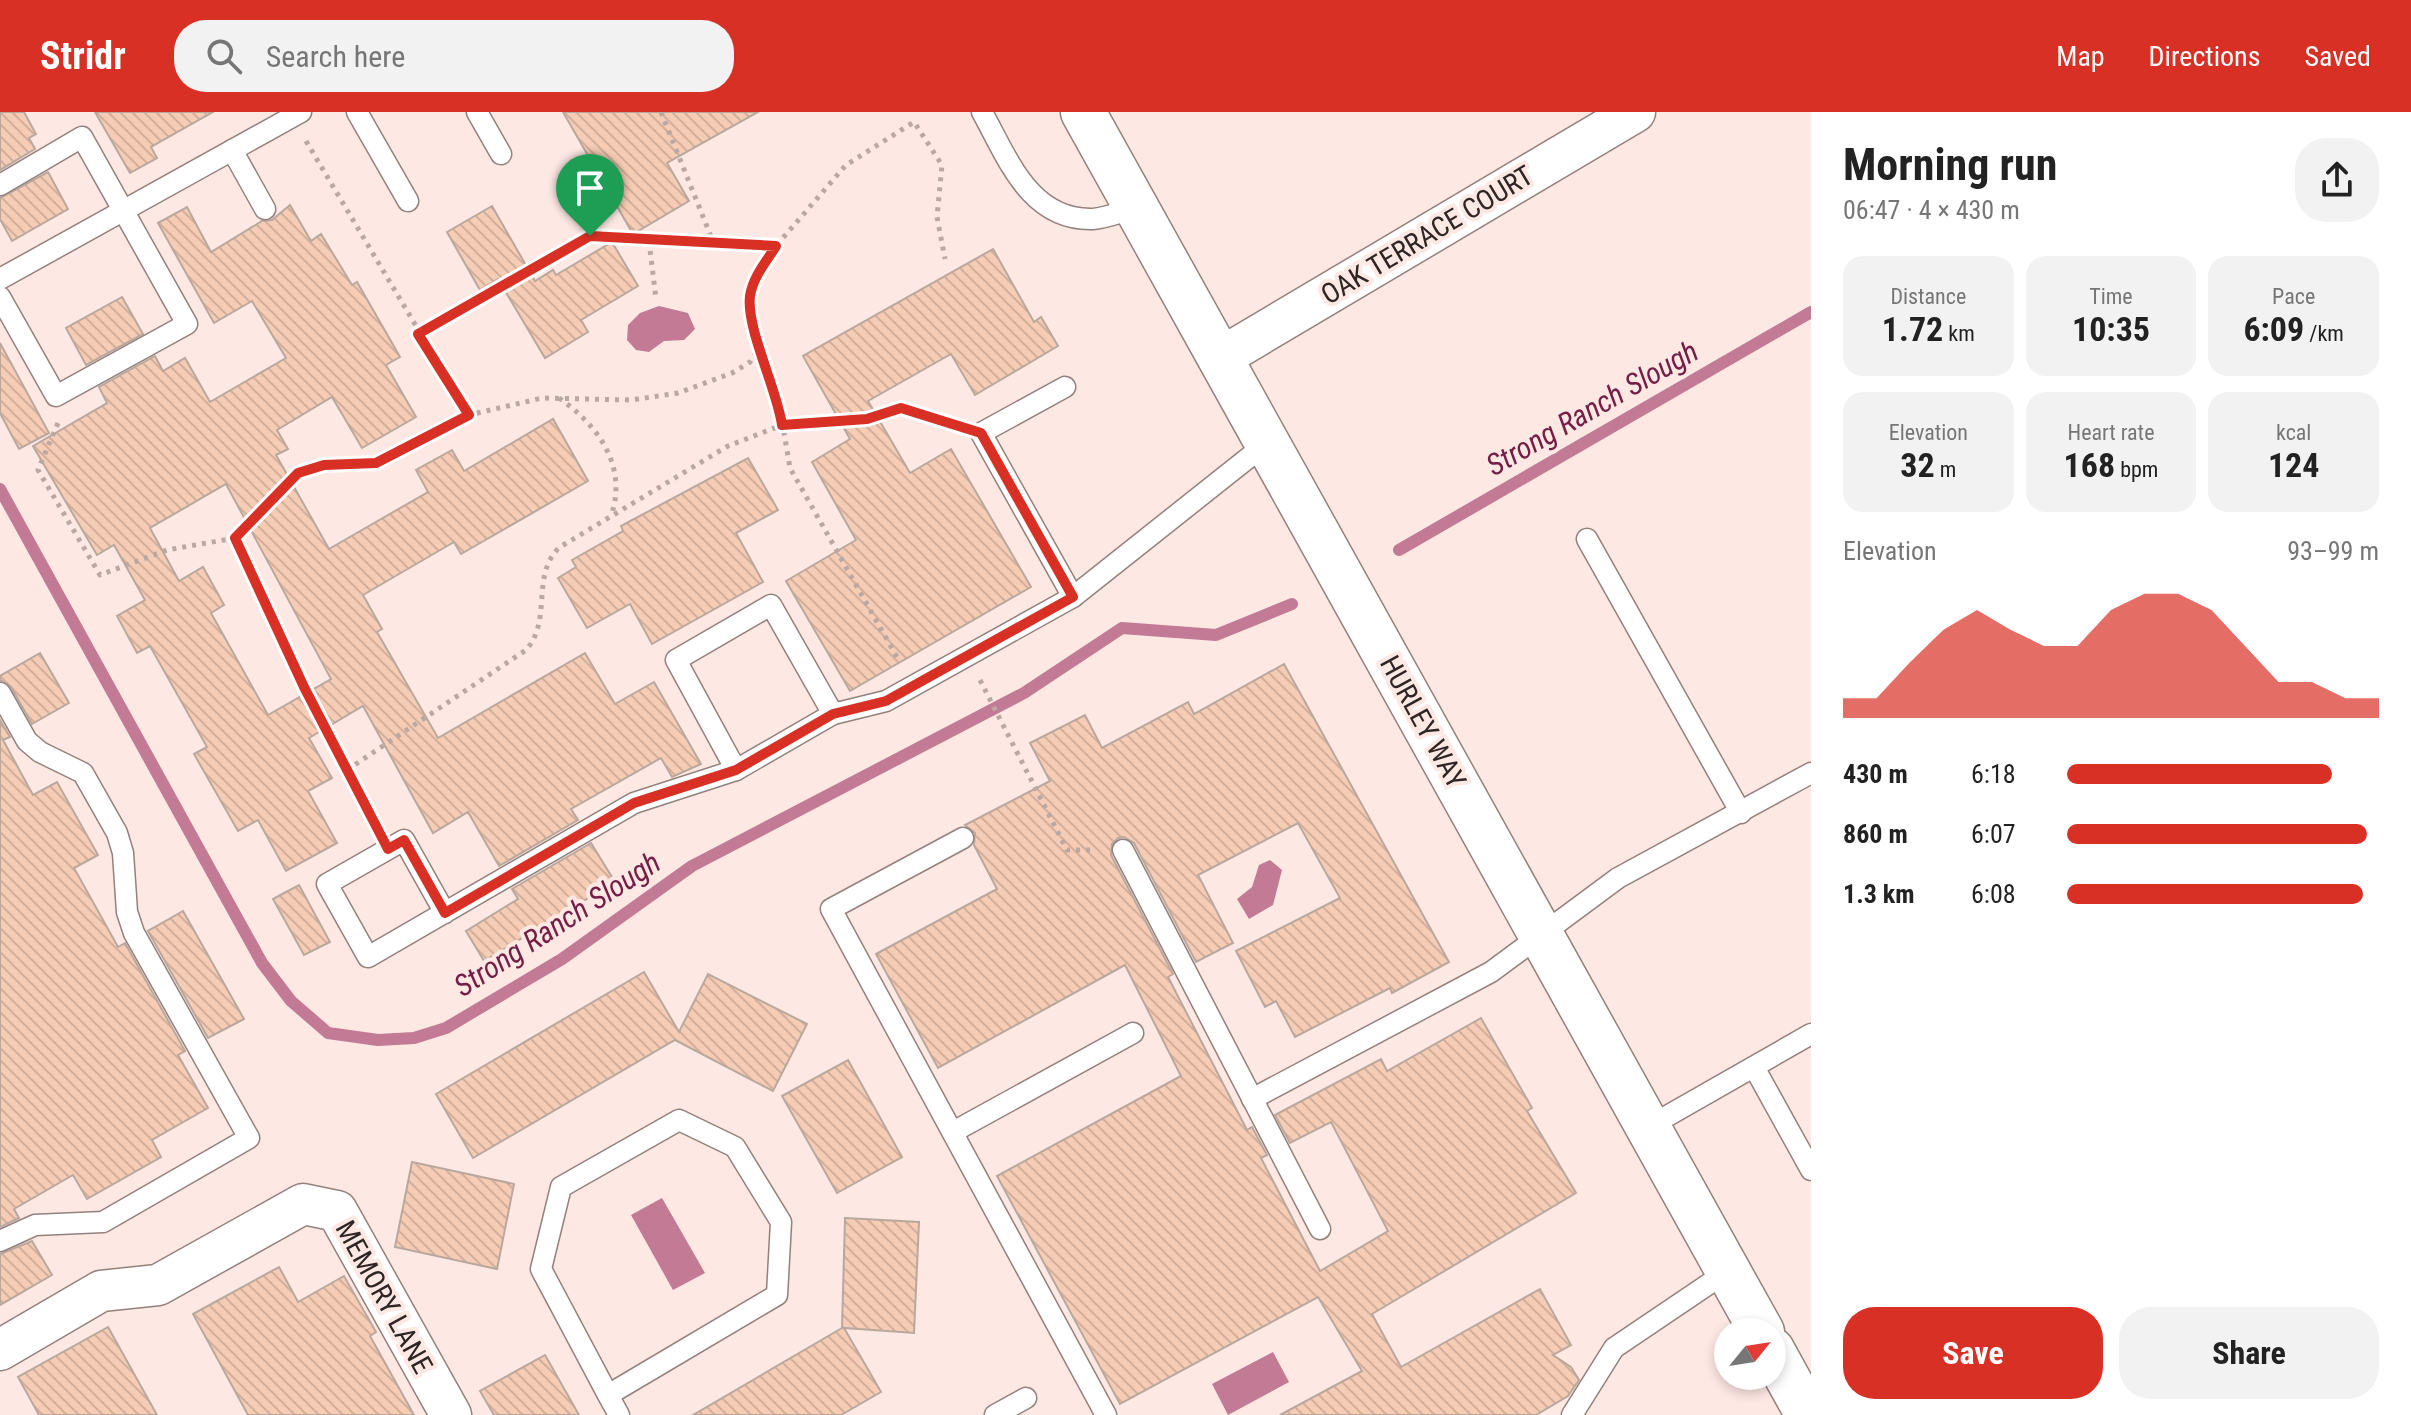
<!DOCTYPE html>
<html lang="en">
<head>
<meta charset="utf-8">
<style>
	body { margin:0; font-family:"Roboto Condensed",sans-serif; background:#f2f2f2; color:#222; height:100vh; display:flex; flex-direction:column; font-size:30px; white-space:nowrap }
	* { box-sizing:border-box; margin:0 }
	p { font-size:26px; color:#767676 }
	.icon { flex:none; width:44px; height:44px; fill:none; stroke:currentColor; stroke-width:2; stroke-linecap:round; stroke-linejoin:round }
	.map { position:relative; flex:1; overflow:hidden }
	.sheet { display:flex; flex-direction:column; background:#fff; width:600px }
	.sheet>* { flex:none }
	.needle { width:52px; rotate:60deg }
	.controls { position:absolute; left:1714px; top:1206px; display:grid; gap:16px }
	.controls a { display:grid; place-items:center; width:72px; height:72px; border-radius:50%; background:#fff; box-shadow:0 4px 12px #0003; font-size:40px }
	.pin { position:absolute; display:grid; place-items:center; width:68px; height:68px; color:#fff; margin:-82px -34px; border-radius:50% 50% 50% 0; rotate:-45deg; box-shadow:0 0 8px #0007 }
	.pin .icon { rotate:45deg }
	.round { display:grid; place-items:center; flex:none; width:84px; height:84px; border-radius:32px; background:#f2f2f2 }
	.overview { display:flex; align-items:center; justify-content:space-between; height:136px; padding:0 32px }
	h1 { font-size:44px; font-weight:700; line-height:60px }
	.metrics { display:grid; grid-template-columns:repeat(3,1fr); gap:12px; height:136px; padding:8px 32px }
	.metrics div { display:grid; align-content:center; border-radius:20px; background:#f2f2f2; text-align:center }
	.metrics b { font-size:34px; font-weight:700 }
	.metrics small { font-size:22px; font-weight:400 }
	.metrics p { font-size:22px }
	.chart { height:224px; padding:16px 32px }
	.chart p { display:flex; justify-content:space-between }
	.chart svg { width:100%; height:144px; margin-top:8px; fill:#d93025; opacity:.7 }
	.cta { display:flex; gap:16px; margin-top:auto; padding:16px 32px }
	.cta a { flex:1; height:92px; border-radius:32px; background:#d93025; color:#fff; font-size:32px; font-weight:700; line-height:92px; text-align:center }
	.cta a+a { background:#f2f2f2; color:#222 }
	ul { padding:0 32px; list-style:none; font-size:26px }
	li { display:grid; grid-template-columns:128px 96px 1fr; align-items:center; height:60px }
	li i { height:20px; border-radius:10px; background:#d93025 }
	header { display:flex; align-items:center; gap:48px; box-sizing:border-box; height:112px; padding:0 40px; background:#d93025; color:#fff }
	header strong { font-size:38px }
	nav { display:flex; gap:44px; margin-inline-start:auto; font-size:28px }
	.search { width:560px; height:72px; background:#f2f2f2; display:flex; align-items:center; gap:20px; box-sizing:border-box; padding:0 28px; border-radius:32px; color:#767676; font-size:30px }
	main { display:flex; flex:1; min-height:0 }
	.map>svg:first-child { display:block }
</style>
</head>
<body>
<header>
<strong>Stridr</strong>
<div class="search"><svg class="icon" aria-label="search" viewBox="0 0 24 24"><circle cx="10" cy="10" r="6"/><path d="M15 15l6 6"/></svg>Search here</div>
<nav><a>Map</a><a>Directions</a><a>Saved</a></nav>
</header>
<main>
<div class="map">
<svg width="1811" height="1303" viewBox="0 0 1811 1303">
	<defs>
		<pattern id="building-back-hatch" width="6" height="6" patternUnits="userSpaceOnUse" patternTransform="scale(2)"><rect width="6" height="6" fill="#f6ccb5"/><path d="M-1 5l2 2M0 0l6 6M5-1l2 2" fill="none" stroke="#d3af9c"/></pattern>
	</defs>
	<rect width="100%" height="100%" fill="#fee8e4"/>
	<g fill="#c27a95">
		<path d="M659,194l29,7 7,16 -11,11 -20,1 -15,11 -13,-2 -9,-10 1,-15 12,-12z"/>
		<path d="M1270,748l12,10 -9,35 -24,14 -12,-20 15,-12 7,-22z"/>
		<path d="M662,1086l43,75 -32,17 -42,-75z"/>
		<path d="M1273,1240l16,30 -61,33 -16,-31z"/>
	</g>
	<g fill="none" stroke-linecap="round" stroke-linejoin="round">
		<g stroke="#c27a95" stroke-width="12">
			<path d="M0,377l262,474 29,38 37,32 50,7 36,-2 32,-10 116,-69 130,-93 332,-173 98,-65 94,7 76,-31"/>
			<path d="M1399,438l412,-238"/>
		</g>
	</g>
	<g fill="url(#building-back-hatch)" stroke="#b9a89e" stroke-width="2" fill-rule="evenodd">
		<path d="M0,0h24l12,22 -7,4 6,11 -35,21z"/>
		<path d="M95,0h118l-62,35 6,11 -27,15z"/>
		<path d="M563,0h195l-91,51 22,38 -56,33z"/>
		<path d="M48,60l20,37 -56,32 -12,-22v-21z"/>
		<path d="M290,93l21,36 10,-7 31,51 5,-3 43,75 -14,8 30,52 -54,31 -30,-51 -55,33 11,19 -12,6 53,94 99,-57 -12,-22 36,-20 12,21 89,-52 35,62 -127,73 -7,-12 -91,53 19,34 -5,3 61,106 147,-85 30,51 39,-22 47,82 -29,13 -11,-19 -90,51 7,11 -79,46 -31,-54 -35,21 -70,-127 -54,32 23,40 -24,13 29,52 -51,28 -28,-51 -20,11 -44,-77 13,-7 -57,-101 -13,7 -20,-37 28,-16 -31,-55 -17,10 -64,-109 74,-43 -8,-16 56,-31 8,15 22,-13 25,44 76,-44 -34,-57 -38,22 -56,-100 29,-16 24,45 51,-31 10,-1zM226,372l105,195 -63,36 -57,-102 13,-8 -21,-38 -24,14 -29,-53z"/>
		<path d="M492,94l43,75 18,-11 3,5 56,-33 26,44 -57,34 7,12 -43,26 -47,-79 -18,11 -33,-58z"/>
		<path d="M993,137l41,73 7,-5 17,29 -83,49 -24,-41 -83,47 42,72 41,-24 80,138 -181,104 -64,-110 70,-41 -44,-78 38,-23 -47,-83z"/>
		<path d="M122,185l21,37 -57,31 -20,-37z"/>
		<path d="M0,231l49,90 -30,16 -19,-36z"/>
		<path d="M748,346l30,52 -42,23 27,49 -111,62 -22,-40 -43,24 -29,-50 18,-11 -4,-7 51,-29 -2,-5z"/>
		<path d="M40,541l29,50 -37,21 -21,-37 -11,-7v-4z"/>
		<path d="M1284,552l165,298 -57,31 -2,-5 -95,49 -19,-36 -11,6 -29,-56 104,-53 -42,-75 -100,52 35,68 -37,19 -62,-119 -10,-6 -6,1 -6,6 -1,11 62,119 -5,3 79,153 5,-3 15,28 -6,3 59,113 68,-40 -57,-109 -41,21 -15,-28 106,-56 6,12 94,-53 51,90 -5,3 49,82 -204,121 29,53 139,-78 31,56 -18,10 18,12 8,13 -11,16 -32,19h-256l82,-44 -44,-74 -198,107 -123,-228 184,-100 -56,-111 -187,103 -62,-114 121,-65 -23,-44 1,-12 -10,-8 85,-44 -20,-38 55,-28 17,33 86,-46 6,12z"/>
		<path d="M0,608l10,17 -7,3 30,55 24,-13 41,73 -24,13 44,79 7,-4 60,108 -7,4 30,53 -56,32 9,17 -74,42 -14,-24 -59,34 5,9 -19,9z"/>
		<path d="M591,731l24,39 -131,79 -18,-30 52,-32 -6,-10z"/>
		<path d="M299,773l31,57 -26,13 -31,-56z"/>
		<path d="M183,799l61,108 -36,19 -60,-107z"/>
		<path d="M644,860l35,60 29,-58 99,50 -34,67 -98,-51 -202,118 -37,-64z"/>
		<path d="M848,948l54,97 -65,36 -55,-97z"/>
		<path d="M412,1050l102,22 -17,85 -102,-22z"/>
		<path d="M845,1106l74,4 -5,111 -70,-5 37,64 -40,23h-148l149,-87z"/>
		<path d="M32,1129l20,34 -52,30v-51z"/>
		<path d="M279,1155l19,35 46,-26 32,56 -6,4 44,79h-166l-55,-101z"/>
		<path d="M108,1215l49,88h-118l-21,-38z"/>
		<path d="M545,1243l34,60h-85l-14,-24z"/>
	</g>
	<g fill="none" stroke-linecap="round" stroke-linejoin="round">
		<g stroke="#94807c" stroke-width="23">
			<g id="service">
				<path d="M357,0l51,89"/>
				<path d="M477,0l24,42"/>
				<path d="M982,0c26,47 48,109 111,107 14,-1 30,-8 43,-11"/>
				<path d="M232,38l33,59"/>
				<path d="M0,73l82,-48 105,187 -131,72 -56,-99"/>
				<path d="M0,167l301,-167"/>
				<path d="M1065,275l-84,46 92,164 194,-154"/>
				<path d="M1587,427l154,274"/>
				<path d="M0,581l27,48 13,11 43,21 34,60 6,20 4,59 7,21 115,205 -146,84 -68,3 -35,16"/>
				<path d="M736,658l97,-56"/>
				<path d="M963,726l-132,71 275,506"/>
				<path d="M1123,738l197,379"/>
				<path d="M445,801l-41,-73 -77,44 41,73 266,-154 102,-33 -60,-110 95,-55 62,109 53,-13 187,-104"/>
				<path d="M1754,955l57,103"/>
				<path d="M1252,987l239,-127 127,-94 193,-105"/>
				<path d="M1648,1015l163,-93"/>
				<path d="M953,1020l180,-99"/>
				<path d="M608,1283l169,-100 4,-73 -46,-75 -56,-27 -118,67 -20,82 67,126 11,20"/>
				<path d="M995,1303l31,-17"/>
				<path d="M1572,1303l42,-67 114,-77"/>
			</g>
		</g>
		<g stroke="#94807c" stroke-width="43">
			<g id="minor">
				<path d="M1220,246l415,-246"/>
				<path d="M0,1238l101,-59 57,-6 145,-81 34,7 114,204"/>
			</g>
		</g>
		<g stroke="#94807c" stroke-width="47">
			<g id="tertiary">
				<path d="M1083,0l679,1220"/>
				<path d="M1772,1238l36,65"/>
			</g>
		</g>
		<g stroke="#baa8a5" stroke-width="5" stroke-dasharray="4 6" stroke-linecap="butt">
			<path d="M661,0l53,132"/>
			<path d="M306,29l163,274"/>
			<path d="M649,129l7,58"/>
			<path d="M418,222l172,-98 185,10"/>
			<path d="M760,233l19,58 11,65 109,193"/>
			<path d="M559,286c40,28 69,69 52,118"/>
			<path d="M58,311l-20,47 62,105 67,-25 68,-12"/>
			<path d="M980,568l87,170h27"/>
			<path d="M347,658l179,-120c27,-30 4,-76 34,-103l168,-101 54,-21 85,-6 34,-11 52,17"/>
			<path d="M375,711l-71,-136 -69,-149 63,-65 26,-8 52,-2 93,-48 73,-17 89,2 47,-7 54,-20 18,-11 10,-17 -10,-49 6,-19 20,-31 70,-81 68,-43 28,43 -5,52 8,42"/>
		</g>
		<use href="#service" stroke="#fff" stroke-width="20"/>
		<use href="#minor" stroke="#fff" stroke-width="40"/>
		<use href="#tertiary" stroke="#fff" stroke-width="44"/>
	</g>
	<g fill="none" stroke-linecap="round" stroke-linejoin="round">
		<g stroke="#fff" stroke-width="16">
			<path id="route" d="M590,124l186,10c-10,16 -23,31 -26,50 -4,32 27,93 32,129l85,-6 34,-11 80,25 92,164 -187,104 -53,13 -97,56 -102,33 -189,110 -41,-73 -16,9 -84,-162 -69,-149 63,-65 26,-8 52,-2 93,-48 -51,-81z"/>
		</g>
		<use href="#route" stroke="#d93025" stroke-width="10"/>
	</g>
	<g text-anchor="middle" dominant-baseline="central" stroke-width="8" stroke-linejoin="round" paint-order="stroke">
		<g font-size="28" fill="#2e2624" stroke="#fee8e4">
			<text transform="translate(1427 123) rotate(-31)">OAK TERRACE COURT</text>
			<text transform="translate(1423 610) rotate(61)">HURLEY WAY</text>
			<text transform="translate(384 1185) rotate(61)">MEMORY LANE</text>
		</g>
		<g font-size="30" font-style="italic" fill="#741e47" stroke="#fee8e4">
			<text transform="translate(1592 296) rotate(-30)">Strong Ranch Slough</text>
			<text transform="translate(557 812) rotate(-33)">Strong Ranch Slough</text>
		</g>
	</g>
</svg>
<div class="controls">
<a><svg class="needle" viewBox="-14 -14 28 28"><path d="M0-13l5 13h-10z" fill="#e53935"/><path d="M0 13l5-13h-10z" fill="#767676"/></svg></a>
</div>
<div class="pin" style="left:590px;top:124px;background:#1e9e55"><svg class="icon" aria-label="arrive" viewBox="0 0 24 24"><path d="M6 21V4h12l-3 4 3 4H6"/></svg></div>
</div>
<section class="sheet">
<div class="overview"><div><h1>Morning run</h1><p>06:47 · 4 × 430 m</p></div><a class="round"><svg class="icon" aria-label="share" viewBox="0 0 24 24"><path d="M12 15V3M7 8l5-5 5 5M5 13v7h14v-7"/></svg></a></div>
<div class="metrics">
<div><p>Distance</p><b>1.72<small> km</small></b></div>
<div><p>Time</p><b>10:35</b></div>
<div><p>Pace</p><b>6:09<small> /km</small></b></div>
</div>
<div class="metrics">
<div><p>Elevation</p><b>32<small> m</small></b></div>
<div><p>Heart rate</p><b>168<small> bpm</small></b></div>
<div><p>kcal</p><b>124</b></div>
</div>
<div class="chart"><p><span>Elevation</span>93–99 m</p>
<svg viewBox="0 0 160 44" preserveAspectRatio="none"><path d="M0 44V38L10 38L20 27L30 17L40 11L50 17L60 22L70 22L80 11L90 6L100 6L110 11L120 22L130 33L140 33L150 38L160 38V44z"/></svg>
</div>
<ul>
<li><b>430 m</b>6:18<i style="width:85%"></i></li>
<li><b>860 m</b>6:07<i style="width:96%"></i></li>
<li><b>1.3 km</b>6:08<i style="width:95%"></i></li>
</ul>
<div class="cta"><a>Save</a><a>Share</a></div>
</section>
</main>
</body>
</html>
